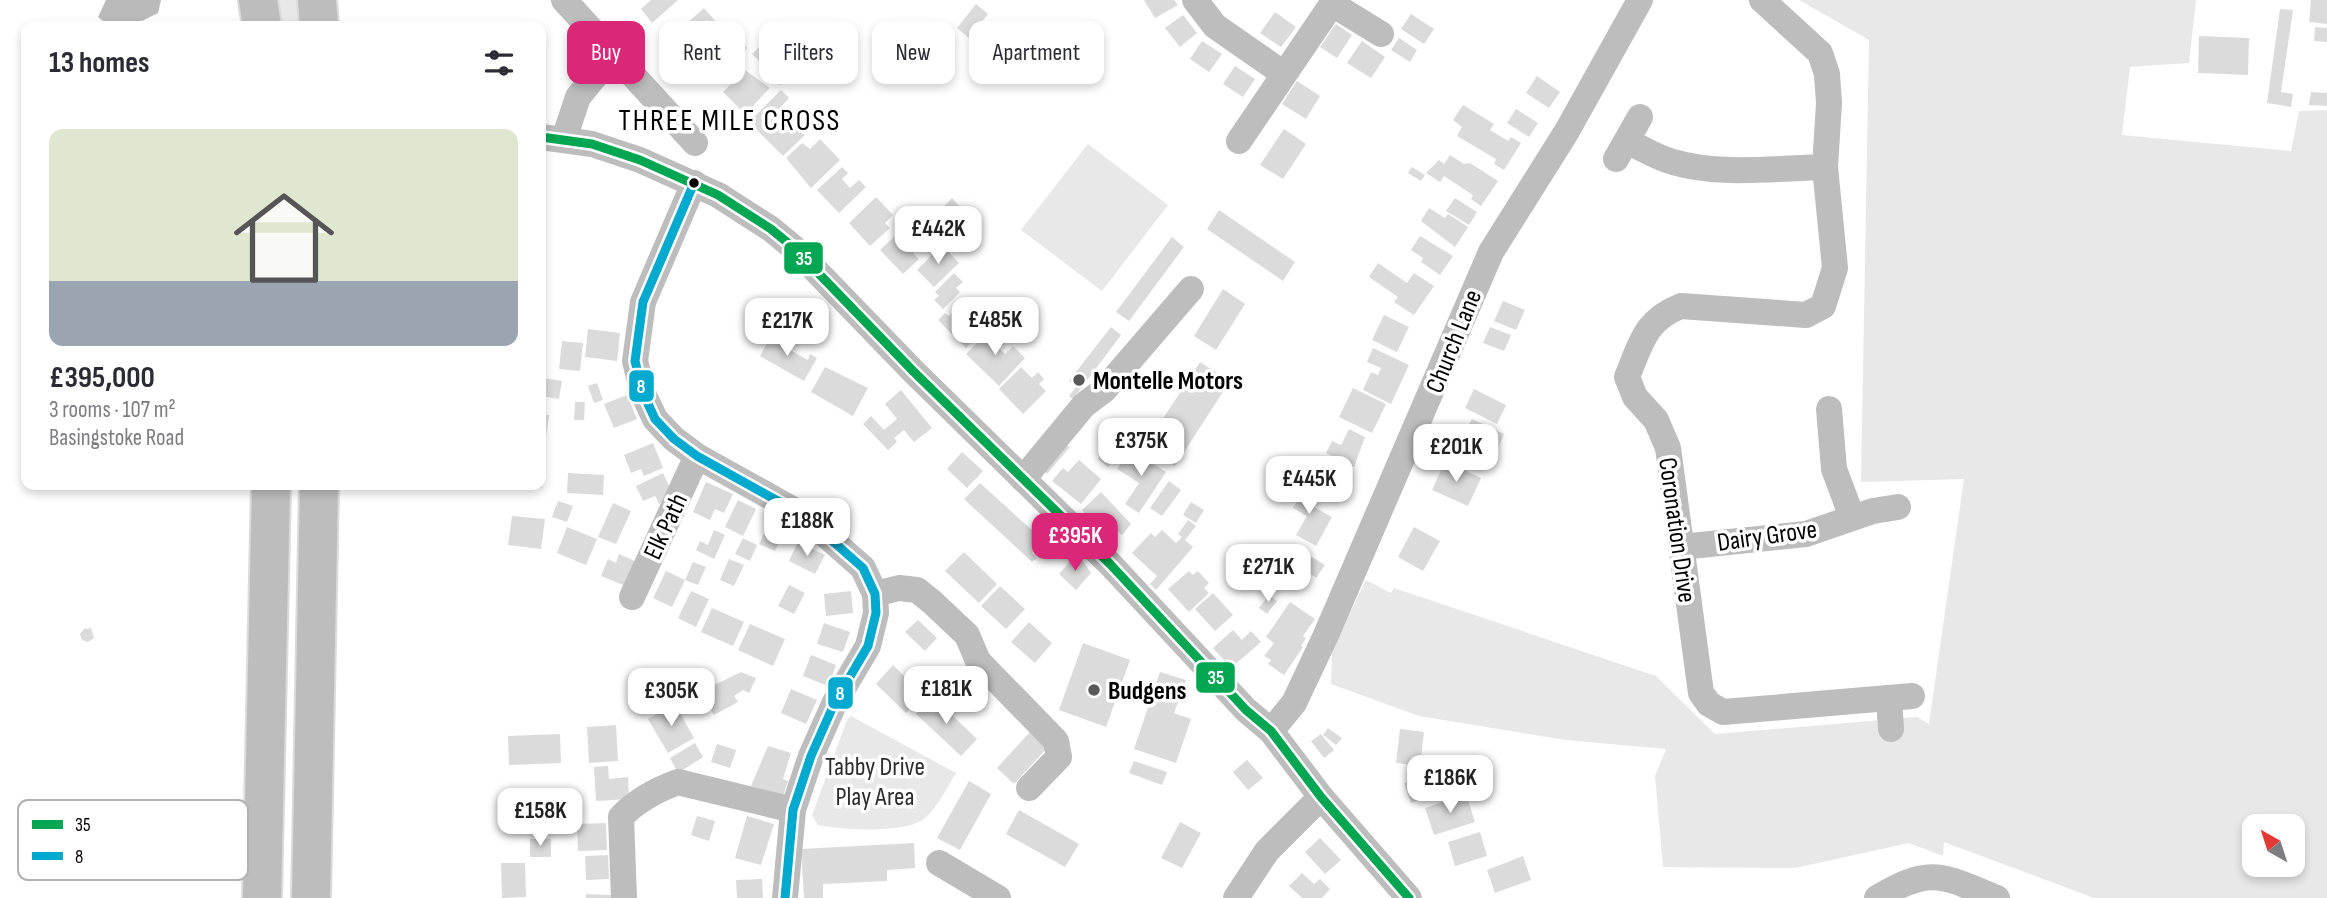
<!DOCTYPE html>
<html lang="en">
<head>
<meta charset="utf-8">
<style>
	body { margin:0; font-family:"Sofia Sans Condensed",sans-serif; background:#f7f7f7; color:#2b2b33; height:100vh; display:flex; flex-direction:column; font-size:26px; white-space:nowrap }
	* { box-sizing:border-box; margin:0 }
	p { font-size:23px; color:#7c7c81 }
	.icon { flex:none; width:38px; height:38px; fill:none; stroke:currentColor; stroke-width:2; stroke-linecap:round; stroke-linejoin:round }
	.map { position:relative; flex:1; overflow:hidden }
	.drawer { position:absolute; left:21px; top:21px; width:525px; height:469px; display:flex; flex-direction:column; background:#fff; border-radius:14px; box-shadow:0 4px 10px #0003 }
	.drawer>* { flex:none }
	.hud { position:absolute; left:567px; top:21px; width:665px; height:63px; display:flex; gap:14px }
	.needle { width:46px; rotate:321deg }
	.tools { position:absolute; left:2242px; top:814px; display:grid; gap:14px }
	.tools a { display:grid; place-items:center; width:63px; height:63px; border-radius:14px; background:#fff; box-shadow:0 4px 10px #0003; font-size:35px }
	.price { position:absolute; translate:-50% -60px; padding:0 16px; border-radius:14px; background:#fff; color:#222; font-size:23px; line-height:46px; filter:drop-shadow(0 2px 4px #0008) }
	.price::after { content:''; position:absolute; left:50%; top:42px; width:21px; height:16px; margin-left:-10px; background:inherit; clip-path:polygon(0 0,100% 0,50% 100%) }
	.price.active { background:#db2777; color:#fff }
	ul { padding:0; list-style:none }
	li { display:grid; align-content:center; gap:14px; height:371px; padding:0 28px }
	li span { display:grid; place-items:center; height:217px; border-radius:14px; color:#555 }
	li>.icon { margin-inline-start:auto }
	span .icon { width:126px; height:126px; fill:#fffc; stroke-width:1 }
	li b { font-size:30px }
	h2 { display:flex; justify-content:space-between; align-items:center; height:84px; padding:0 28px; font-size:30px }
	.pill { padding:0 24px; border-radius:14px; background:#fff; box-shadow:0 4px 10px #0003; font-size:24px; line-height:63px }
	.pill.active { background:#db2777; color:#fff }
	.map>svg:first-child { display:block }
</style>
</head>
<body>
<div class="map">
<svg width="2327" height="898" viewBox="0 0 2327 898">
	<rect width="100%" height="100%" fill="#fff"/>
	<!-- green -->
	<g fill="#e8e8e8" fill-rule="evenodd">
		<polygon points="275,0 297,0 300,26 278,26"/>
		<path d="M 1799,0 L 2196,0 L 2189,63 L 2130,67 L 2122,135 L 2291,151 L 2299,111 L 2327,110 L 2327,898 L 2094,898 L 1944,842 L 1943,856 L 1909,843 L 1795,868 L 1663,867 L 1655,776 L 1666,749 L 1566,740 L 1419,716 L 1331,684 L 1332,650 L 1366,580 L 1391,593 L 1394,588 L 1656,676 L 1715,734 L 1917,717 L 1929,724 L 1964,479 L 1861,482 L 1869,40 ZM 2254,826 L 2292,826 L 2292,864 L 2254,864 Z"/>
		<polygon points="1088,144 1168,205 1102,291 1021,230"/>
		<path d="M 851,716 L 956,773 C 947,787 938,807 925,818 C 907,834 842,830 818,825 L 812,815 L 847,720 Z"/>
	</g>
	<!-- water -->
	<polygon fill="#bababa" points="106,0 161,0 158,13 134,25 109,26 98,17"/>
	<!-- building -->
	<g fill="#dbdbdb">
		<polygon points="651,0 678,0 652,23 641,9"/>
		<polygon points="1144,0 1174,0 1178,5 1155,18"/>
		<polygon points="2311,0 2327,0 2327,24 2309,22"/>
		<polygon points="976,4 988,14 969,38 957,28"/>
		<polygon points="704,8 719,25 685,56 669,39"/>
		<polygon points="2280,9 2293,10 2281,92 2293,94 2291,107 2267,103"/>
		<polygon points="1275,12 1296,27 1281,47 1260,33"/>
		<polygon points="1411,14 1434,29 1424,44 1401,29"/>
		<polygon points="1183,15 1197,33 1180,47 1165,28"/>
		<polygon points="1336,24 1352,35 1337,58 1320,47"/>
		<polygon points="2315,27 2327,28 2327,42 2314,41"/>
		<polygon points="737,36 747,48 711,81 701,69"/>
		<polygon points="2199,36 2249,38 2248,75 2198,73"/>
		<polygon points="1399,38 1417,50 1410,62 1391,50"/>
		<polygon points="766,41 777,52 763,65 752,54"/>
		<polygon points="1202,41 1222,54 1209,72 1190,59"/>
		<polygon points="1362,41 1385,57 1371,78 1347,63"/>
		<polygon points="786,65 793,73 780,85 773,77"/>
		<polygon points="1235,66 1255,79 1243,97 1223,84"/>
		<polygon points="745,70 770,88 745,114 723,92"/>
		<polygon points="1537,76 1560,92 1549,108 1526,93"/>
		<polygon points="1297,81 1320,96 1306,119 1282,104"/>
		<polygon points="781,90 789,98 779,109 805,135 783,156 749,122"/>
		<polygon points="2311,92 2327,93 2327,106 2309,105"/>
		<polygon points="1463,105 1494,124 1490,130 1508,141 1511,137 1521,143 1504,170 1494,164 1496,159 1457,136 1462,127 1453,120"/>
		<polygon points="1516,109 1538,123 1529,137 1507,123"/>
		<polygon points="1284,129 1306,144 1283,179 1260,165"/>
		<polygon points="820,139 840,160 811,188 786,158 802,143 810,149"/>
		<polygon points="1450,155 1464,164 1470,163 1498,181 1481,206 1471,199 1473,195 1444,176 1440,182 1426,173 1439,160 1444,164"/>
		<polygon points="842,167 848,173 842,179 850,188 859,180 866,187 839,213 817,190"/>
		<polygon points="1412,167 1425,175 1421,181 1408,173"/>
		<polygon points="876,197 893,215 885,223 890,228 870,246 849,223"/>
		<polygon points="952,198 959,206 942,224 934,217"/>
		<polygon points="1455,198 1477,212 1469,225 1446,211"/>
		<polygon points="1429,208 1445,218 1448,214 1468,227 1455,247 1421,221"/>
		<polygon points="1219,210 1295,262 1283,281 1207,229"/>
		<polygon points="919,222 932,235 913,253 919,259 903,274 880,250 896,235 901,240"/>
		<polygon points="1420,236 1453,256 1440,275 1421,262 1423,258 1411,250"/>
		<polygon points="1172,237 1184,247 1129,321 1116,312"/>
		<polygon points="942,245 959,263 934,287 917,270"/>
		<polygon points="1378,263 1407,283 1414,273 1434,286 1414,315 1394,302 1398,297 1369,277"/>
		<polygon points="954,273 963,282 956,288 960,292 943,309 934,300 939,296 935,292"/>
		<polygon points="1223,289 1245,304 1216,350 1194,336"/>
		<polygon points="1503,301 1525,310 1516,330 1494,321"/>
		<polygon points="962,303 987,327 966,348 938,320 945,313 949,316"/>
		<polygon points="1384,315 1409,327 1397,352 1372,340"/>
		<polygon points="1111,327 1121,335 1073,399 1069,396 1076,387 1069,381"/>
		<polygon points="1490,327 1511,335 1504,351 1483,343"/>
		<polygon points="992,328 1006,342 999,348 1005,354 1013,346 1025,358 999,386 966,354"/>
		<polygon points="588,329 620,333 617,361 585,357"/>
		<polygon points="773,332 782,338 779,344 808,360 810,354 817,358 804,381 760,356"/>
		<polygon points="562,341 583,343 580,371 559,369"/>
		<polygon points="1373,348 1409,365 1391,404 1363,390 1371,372 1378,375 1381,368 1367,362"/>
		<polygon points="541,351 546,351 543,378 562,381 559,399 541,396"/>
		<polygon points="1200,362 1230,381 1175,466 1145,446"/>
		<polygon points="825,367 868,388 853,416 811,392"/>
		<polygon points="1021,367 1032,378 1038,372 1044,379 1039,384 1046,391 1023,414 999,389"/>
		<polygon points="597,383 603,400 594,403 588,386"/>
		<polygon points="1353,388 1386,404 1372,433 1339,417"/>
		<polygon points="1474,389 1506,405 1497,424 1465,408"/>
		<polygon points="901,390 932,428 914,442 904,430 894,438 897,442 888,450 863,424 871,416 884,430 897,419 885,404"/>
		<polygon points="627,395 637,419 614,428 604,404"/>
		<polygon points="575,402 585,402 584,420 574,420"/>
		<polygon points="541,414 549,415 545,444 541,443"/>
		<polygon points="1472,419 1504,434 1495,454 1462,438"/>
		<polygon points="1349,429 1365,437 1354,467 1326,453 1332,441 1341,445"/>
		<polygon points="1115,436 1126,444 1108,467 1098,459"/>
		<polygon points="653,443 663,468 644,476 641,469 631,473 624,455"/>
		<polygon points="1066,445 1070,447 1047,474 1037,465"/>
		<polygon points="1130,449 1166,472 1139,513 1125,504 1139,483 1117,469"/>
		<polygon points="962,452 983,471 967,488 947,469"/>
		<polygon points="541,457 544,457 543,477 541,477"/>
		<polygon points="1318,459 1349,475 1335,501 1313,490 1321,475 1312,470"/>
		<polygon points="1079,460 1101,479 1081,504 1052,481 1063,468 1068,472"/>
		<polygon points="1445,461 1481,478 1468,506 1432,490"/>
		<polygon points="568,473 604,475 603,495 567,493"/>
		<polygon points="663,473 674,497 659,504 655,496 643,501 636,486"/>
		<polygon points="1292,473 1305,480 1301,488 1287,481"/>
		<polygon points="1169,481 1181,490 1162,516 1150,508"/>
		<polygon points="706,482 733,494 724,513 715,509 710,520 693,512"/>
		<polygon points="980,483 1044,541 1032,553 1037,558 1032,562 964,499"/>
		<polygon points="1287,483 1316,498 1312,506 1332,517 1316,546 1296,535 1307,516 1293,508 1299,498 1283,489"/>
		<polygon points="525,485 542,485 542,488 524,487"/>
		<polygon points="1101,492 1131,524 1122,535 1113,526 1109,530 1095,514 1090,519 1082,510"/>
		<polygon points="738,500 756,509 743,536 725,527"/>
		<polygon points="558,501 573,506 567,522 552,517"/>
		<polygon points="1191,502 1204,510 1196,523 1183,515"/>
		<polygon points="613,503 631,511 616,544 598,537"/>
		<polygon points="512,516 545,519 541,549 508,545"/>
		<polygon points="771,519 787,526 775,551 759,544"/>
		<polygon points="1188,520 1196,526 1185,540 1193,547 1156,590 1150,584 1157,576 1132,553 1151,533 1155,537 1162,530 1176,543 1182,537 1178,534"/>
		<polygon points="567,527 597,539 586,565 557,553"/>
		<polygon points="1414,527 1440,541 1423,571 1398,557"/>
		<polygon points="714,530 725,535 714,559 696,550 700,541 708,545"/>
		<polygon points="743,538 757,545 750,561 735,554"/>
		<polygon points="798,542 825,555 815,574 789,561"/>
		<polygon points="964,552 997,584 979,603 945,571"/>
		<polygon points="619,554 639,563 628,587 601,576 608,559 616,563"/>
		<polygon points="1310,556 1325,565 1316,578 1302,568"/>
		<polygon points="1074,557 1080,563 1082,560 1091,573 1076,590 1059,574"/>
		<polygon points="729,559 744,565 734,586 720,580"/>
		<polygon points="693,562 706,567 698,585 685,580"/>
		<polygon points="666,571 685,580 672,607 653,598"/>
		<polygon points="1189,571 1193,575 1198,571 1209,583 1204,588 1209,593 1189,612 1168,589"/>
		<polygon points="789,585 805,593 794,614 778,606"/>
		<polygon points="1000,586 1025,609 1006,629 981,606"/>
		<polygon points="691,591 709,599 696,627 678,618"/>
		<polygon points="851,591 853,613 826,616 824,594"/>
		<polygon points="1213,593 1233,615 1215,631 1195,609"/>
		<polygon points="1269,595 1277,601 1267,614 1259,608"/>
		<polygon points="1290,602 1315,619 1303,636 1306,638 1301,646 1303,647 1284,675 1268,664 1271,660 1264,656 1274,643 1266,637"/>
		<polygon points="712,608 744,622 733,646 701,632"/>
		<polygon points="918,620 937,638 925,651 905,632"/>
		<polygon points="1029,622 1052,643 1035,663 1011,642"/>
		<polygon points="824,623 850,632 843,652 817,644"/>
		<polygon points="750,624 785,639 773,666 738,650"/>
		<polygon points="91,628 94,638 88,642 82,640 80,634 84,629"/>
		<polygon points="1233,630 1242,640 1251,631 1261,642 1231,668 1213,648"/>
		<polygon points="1083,643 1130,660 1106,727 1059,710"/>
		<polygon points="811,655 836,665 828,686 803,676"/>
		<polygon points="893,665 924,695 906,713 876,684"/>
		<polygon points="741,672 756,678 749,693 743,690 734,696 738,702 714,715 700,692"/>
		<polygon points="1160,672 1186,680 1174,713 1191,719 1176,763 1134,749"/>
		<polygon points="791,689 817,700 806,724 781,713"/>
		<polygon points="932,696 977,739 961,756 916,714"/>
		<polygon points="675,704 694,738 668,753 648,719"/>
		<polygon points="616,725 618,761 589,763 587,727"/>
		<polygon points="1328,728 1342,738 1336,745 1323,735"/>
		<polygon points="1400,729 1424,732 1420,766 1396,763"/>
		<polygon points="1030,732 1047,748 1014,784 997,768"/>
		<polygon points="560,734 561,763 509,765 508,736"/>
		<polygon points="1321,734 1334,750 1324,758 1311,741"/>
		<polygon points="695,743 703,757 678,773 670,758"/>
		<polygon points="717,744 736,750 730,768 711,762"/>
		<polygon points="768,746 791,753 783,779 788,781 783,796 751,786"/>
		<polygon points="1247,760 1263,778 1248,790 1233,772"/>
		<polygon points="1134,761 1167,772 1162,785 1129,773"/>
		<polygon points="608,766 609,779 628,777 629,799 596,801 594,767"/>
		<polygon points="1433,773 1440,792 1411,803 1404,783"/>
		<polygon points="969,781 991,794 960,850 937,838"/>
		<polygon points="1466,794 1475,822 1434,835 1425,808"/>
		<polygon points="1019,810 1079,844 1065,867 1006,834"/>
		<polygon points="697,816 715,821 709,841 691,835"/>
		<polygon points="747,816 774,824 761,865 735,858"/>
		<polygon points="1180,822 1201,833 1182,868 1161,858"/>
		<polygon points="606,823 607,850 578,851 577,824"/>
		<polygon points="1480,832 1487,856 1455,866 1448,842"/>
		<polygon points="1320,838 1341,860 1325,874 1305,852"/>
		<rect x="530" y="839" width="21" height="18"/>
		<polygon points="914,843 915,868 887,870 887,881 823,884 823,898 804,898 801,849"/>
		<polygon points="608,855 609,879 586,880 585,856"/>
		<polygon points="1523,856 1531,880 1495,893 1487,870"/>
		<polygon points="501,863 525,863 526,897 502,898"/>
		<polygon points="1302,873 1314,884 1320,879 1330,889 1322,898 1302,898 1289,886"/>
		<polygon points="762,879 763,898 737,898 736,880"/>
		<polygon points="586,894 611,895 611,898 586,898"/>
	</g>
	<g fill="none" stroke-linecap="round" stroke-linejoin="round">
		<defs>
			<g id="highway">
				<polyline points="258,0 262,26"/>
				<polyline points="317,0 319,26"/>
				<polyline points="262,898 271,485"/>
				<polyline points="311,898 319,485"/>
			</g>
		</defs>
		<!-- highway casing -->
		<use href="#highway" stroke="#dbdbdb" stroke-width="42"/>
		<!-- minor -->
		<g stroke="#bdbdbd" stroke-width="26">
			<polyline points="564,0 695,143"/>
			<polyline points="1195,0 1215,26 1284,74"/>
			<polyline points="1333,0 1332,4 1381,34"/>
			<path d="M 1762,0 L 1820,53 L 1827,74 L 1829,103 L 1825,167 L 1835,268 L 1823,306 L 1806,315 L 1681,306 C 1645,320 1641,343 1627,377 L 1635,397 L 1656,420 L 1668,448 L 1701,693 L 1709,704 L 1723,712 L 1912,696"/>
			<polyline points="541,137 592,144 640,160 718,195 771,229 794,248 914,372 1110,564 1246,710 1271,731 1321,797 1409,898"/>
			<polyline points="564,139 578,97 613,54"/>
			<polyline points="1239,141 1332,4"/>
			<path d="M 1629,142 C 1643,149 1658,158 1673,162 C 1720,176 1777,168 1825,167"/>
			<polyline points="1616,159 1640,117"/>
			<polyline points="694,183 643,302 635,361 643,393 655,419 674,439 697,456 803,515 863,568 875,594 876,613 868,646 835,702 811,756 793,810 785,898"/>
			<polyline points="1829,409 1834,469 1852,517"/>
			<polyline points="1023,479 1084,405 1104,390 1191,289"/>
			<polyline points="1681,547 1806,534 1873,511 1898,507"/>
			<polyline points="875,594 899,588 917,590 932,602 967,635 978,661 1056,741 1059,757 1029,788"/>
			<polyline points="632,597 697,456"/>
			<polyline points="1889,698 1891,729"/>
			<polyline points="1271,731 1294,703 1326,635 1491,252 1567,131 1640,0"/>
			<polyline points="939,863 998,898"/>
			<path d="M 624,898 L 621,817 C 637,800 656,790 678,782 L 793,810"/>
			<polyline points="1236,898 1267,851 1321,797"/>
			<path d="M 1877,898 C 1932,865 1942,876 1997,898"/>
		</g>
		<!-- highway -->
		<use href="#highway" stroke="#bdbdbd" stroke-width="38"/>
		<defs>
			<polyline id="bus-1" points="541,137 592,144 640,160 718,195 771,229 794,248 914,372 1110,564 1246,710 1271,731 1321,797 1409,898"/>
			<polyline id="bus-2" points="694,183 643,302 635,361 643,393 655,419 674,439 697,456 803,515 863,568 875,594 876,613 868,646 835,702 811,756 793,810 785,898"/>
		</defs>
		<!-- bus-1 casing -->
		<use href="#bus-1" stroke="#fff" stroke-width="14"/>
		<!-- bus-2 casing -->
		<use href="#bus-2" stroke="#fff" stroke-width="14"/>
		<!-- bus-1 -->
		<use href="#bus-1" stroke="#00a651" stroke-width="9"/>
		<!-- bus-2 -->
		<use href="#bus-2" stroke="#00a9ce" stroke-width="9"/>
	</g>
	<!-- markers -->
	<circle fill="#000" stroke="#fff" stroke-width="2.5" cx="694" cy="183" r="6"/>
	<g fill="#595959" stroke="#fff" stroke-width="2.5">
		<circle cx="1079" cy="380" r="7"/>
		<circle cx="1094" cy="690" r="7"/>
	</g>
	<g text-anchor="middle" stroke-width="7" stroke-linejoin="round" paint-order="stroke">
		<!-- street labels -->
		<g font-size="26" fill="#000" stroke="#fff">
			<text transform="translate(1453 341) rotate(-68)" y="9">Church Lane</text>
			<text transform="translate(665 526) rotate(-65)" y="9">Elk Path</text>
			<text transform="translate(1678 530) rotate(82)" y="9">Coronation Drive</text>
			<text transform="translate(1767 535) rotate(-8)" y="9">Dairy Grove</text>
		</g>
		<!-- poi labels -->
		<g font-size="26" font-weight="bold" fill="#000" stroke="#fff" text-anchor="start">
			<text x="1093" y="389">Montelle Motors</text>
			<text x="1108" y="699">Budgens</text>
		</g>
		<!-- park labels -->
		<g font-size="26" fill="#2c2c2c" stroke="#fff">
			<text x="875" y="775">Tabby Drive<tspan x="875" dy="30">Play Area</tspan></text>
		</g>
		<!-- quarter labels -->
		<g font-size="30" letter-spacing="2" fill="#000" stroke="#fff">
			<text x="730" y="130">THREE MILE CROSS</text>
		</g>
	</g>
	<!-- legend -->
	<rect x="18" y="800" width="230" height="80" rx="10" fill="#fff" stroke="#b2b2b2" stroke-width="2"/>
	<rect x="32" y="820" width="31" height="9" fill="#00a651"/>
	<rect x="32" y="852" width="31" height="8" fill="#00a9ce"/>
	<g font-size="19" fill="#000">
		<text x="75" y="831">35</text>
		<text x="75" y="863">8</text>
	</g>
	<g stroke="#fff" stroke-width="2.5">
		<rect x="783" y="241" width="41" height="34" rx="7" fill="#00a651"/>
		<rect x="628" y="369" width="27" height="34" rx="7" fill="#00a9ce"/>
		<rect x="1195" y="661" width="41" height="33" rx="7" fill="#00a651"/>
		<rect x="827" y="676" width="27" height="34" rx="7" fill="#00a9ce"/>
	</g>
	<g font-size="19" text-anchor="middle" font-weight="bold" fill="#fff">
		<text x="804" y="265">35</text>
		<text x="641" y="393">8</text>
		<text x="1216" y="684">35</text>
		<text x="840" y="700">8</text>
	</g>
</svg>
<div class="tools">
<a><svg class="needle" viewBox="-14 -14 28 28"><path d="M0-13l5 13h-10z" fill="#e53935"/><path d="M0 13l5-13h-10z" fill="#7c7c81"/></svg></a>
</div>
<b class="price" style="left:938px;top:266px">£442K</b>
<b class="price" style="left:995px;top:357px">£485K</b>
<b class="price" style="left:787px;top:358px">£217K</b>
<b class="price" style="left:1141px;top:478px">£375K</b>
<b class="price" style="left:1456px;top:484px">£201K</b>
<b class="price" style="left:1309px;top:516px">£445K</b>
<b class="price" style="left:807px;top:558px">£188K</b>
<b class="price active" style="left:1075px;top:573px">£395K</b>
<b class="price" style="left:1268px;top:604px">£271K</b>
<b class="price" style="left:946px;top:726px">£181K</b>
<b class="price" style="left:671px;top:728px">£305K</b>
<b class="price" style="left:1450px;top:815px">£186K</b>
<b class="price" style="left:540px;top:848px">£158K</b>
<div class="hud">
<a class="pill active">Buy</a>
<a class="pill">Rent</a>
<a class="pill">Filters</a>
<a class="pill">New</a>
<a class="pill">Apartment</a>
</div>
<section class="drawer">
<h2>13 homes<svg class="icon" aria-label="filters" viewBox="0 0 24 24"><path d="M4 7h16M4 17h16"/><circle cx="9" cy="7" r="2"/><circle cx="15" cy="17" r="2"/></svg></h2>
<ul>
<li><span style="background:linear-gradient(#dfe7d0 70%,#9aa5b1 0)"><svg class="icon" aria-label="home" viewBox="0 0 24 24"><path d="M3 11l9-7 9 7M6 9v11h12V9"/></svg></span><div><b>£395,000</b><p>3 rooms · 107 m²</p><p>Basingstoke Road</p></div></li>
</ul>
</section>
</div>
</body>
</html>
